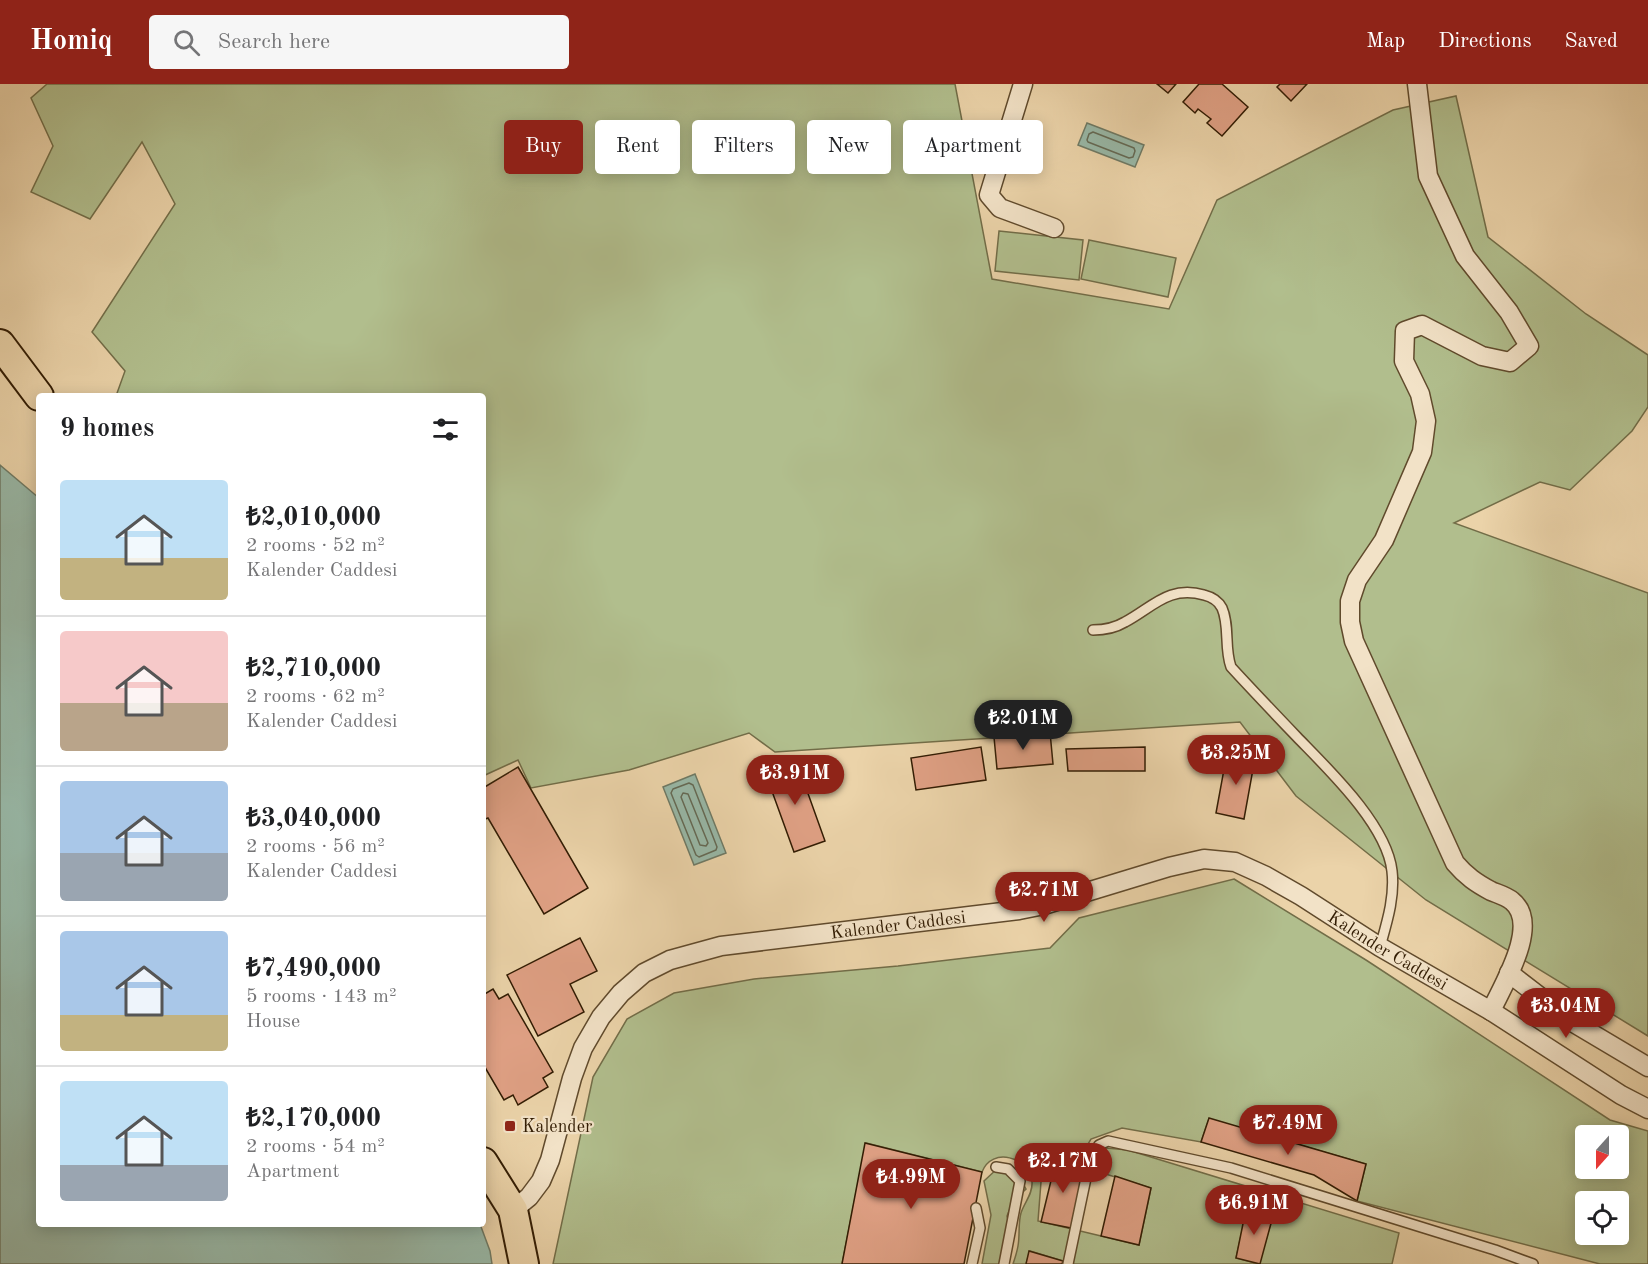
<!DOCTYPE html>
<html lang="en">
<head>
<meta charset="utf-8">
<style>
	body { margin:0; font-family:"Old Standard TT",serif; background:#f6f6f6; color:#202124; height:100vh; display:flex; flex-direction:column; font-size:22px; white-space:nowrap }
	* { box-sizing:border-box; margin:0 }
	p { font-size:20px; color:#757577 }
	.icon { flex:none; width:33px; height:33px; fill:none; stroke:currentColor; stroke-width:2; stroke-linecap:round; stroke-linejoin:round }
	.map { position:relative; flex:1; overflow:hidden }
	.sheet { position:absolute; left:36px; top:309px; width:450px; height:834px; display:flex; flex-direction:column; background:#fff; border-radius:6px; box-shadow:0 3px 15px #0003 }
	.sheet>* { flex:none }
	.top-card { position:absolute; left:504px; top:36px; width:570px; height:54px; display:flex; gap:12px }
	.needle { width:39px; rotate:201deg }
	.controls { position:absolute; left:1575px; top:1041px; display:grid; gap:12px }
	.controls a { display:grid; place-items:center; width:54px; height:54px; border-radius:6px; background:#fff; box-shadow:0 3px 15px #0003; font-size:30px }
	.price { position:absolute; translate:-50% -51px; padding:0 14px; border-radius:21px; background:#8f2418; color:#fff; font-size:20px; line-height:39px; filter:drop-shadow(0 2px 3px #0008) }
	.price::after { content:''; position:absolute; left:50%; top:36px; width:18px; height:14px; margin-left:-9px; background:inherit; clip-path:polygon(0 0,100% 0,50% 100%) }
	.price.on { background:#222; color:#fff }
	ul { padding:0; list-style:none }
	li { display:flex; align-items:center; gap:18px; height:150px; padding:0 24px }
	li+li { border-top:2px solid #e0e0e0 }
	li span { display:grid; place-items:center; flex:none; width:168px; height:120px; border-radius:6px; color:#555 }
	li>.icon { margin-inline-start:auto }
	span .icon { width:72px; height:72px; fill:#fffc; stroke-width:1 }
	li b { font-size:26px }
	h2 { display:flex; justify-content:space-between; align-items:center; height:72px; padding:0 24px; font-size:26px }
	.chip { padding:0 21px; border-radius:6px; background:#fff; box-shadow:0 3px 15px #0003; font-size:21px; line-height:54px }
	.chip.on { background:#8f2418; color:#fff }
	header { display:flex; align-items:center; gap:36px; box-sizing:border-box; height:84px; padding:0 30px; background:#8f2418; color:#fff }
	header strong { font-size:28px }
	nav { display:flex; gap:33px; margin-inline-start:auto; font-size:21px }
	.search { width:420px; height:54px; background:#f6f6f6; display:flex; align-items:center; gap:15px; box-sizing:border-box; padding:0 21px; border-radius:6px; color:#757577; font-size:22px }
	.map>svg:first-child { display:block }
</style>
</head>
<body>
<header>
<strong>Homiq</strong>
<div class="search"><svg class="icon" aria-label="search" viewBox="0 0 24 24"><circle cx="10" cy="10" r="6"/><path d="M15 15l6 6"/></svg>Search here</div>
<nav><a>Map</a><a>Directions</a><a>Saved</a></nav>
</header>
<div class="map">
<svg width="1648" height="1180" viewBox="0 0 1648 1180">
	<rect width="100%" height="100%" fill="#ebd3a9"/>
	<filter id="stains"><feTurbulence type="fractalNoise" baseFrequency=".00333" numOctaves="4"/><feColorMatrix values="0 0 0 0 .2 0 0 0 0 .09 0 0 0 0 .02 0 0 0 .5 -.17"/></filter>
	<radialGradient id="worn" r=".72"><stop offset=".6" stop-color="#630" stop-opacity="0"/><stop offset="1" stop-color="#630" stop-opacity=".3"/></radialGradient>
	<!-- green -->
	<g fill="#b1be8d" stroke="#726d48" stroke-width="1.5" fill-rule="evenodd">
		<polygon points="47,0 955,0 992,195 1169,225 1217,116 1393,26 1456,12 1488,153 1586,230 1648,271 1648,323 1632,347 1570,406 1540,398 1454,439 1648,509 1648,952 1426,816 1296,712 1240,638 775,668 749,649 629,686 531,704 518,676 483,692 483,312 116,312 125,287 92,248 175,120 142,58 90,135 31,108 53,62 31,14"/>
		<polygon points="999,147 1083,156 1079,196 995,187"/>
		<polygon points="1089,156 1176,174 1168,213 1081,195"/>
		<path d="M 1234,795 L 1366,876 L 1610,1036 L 1648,1047 L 1648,1180 L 1600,1180 L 1357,1117 L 1366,1080 L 1209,1035 L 1201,1058 L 1122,1044 L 1091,1055 L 1076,1080 L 1050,1075 L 1041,1098 L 1038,1137 L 1139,1161 L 1151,1104 L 1099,1088 L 1106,1064 L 1128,1066 L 1399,1149 L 1392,1180 L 1062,1180 L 1063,1177 L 1030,1167 L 1026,1180 L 1013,1180 C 1015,1174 1017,1168 1018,1162 C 1020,1151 1018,1139 1021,1129 C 1024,1119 1033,1110 1032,1098 C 1029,1073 992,1062 982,1088 L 866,1059 L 842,1180 L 553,1180 L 593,993 L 627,935 L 674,909 L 754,895 L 898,882 L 1050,864 L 1079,834 ZM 1586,1052 L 1618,1052 L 1618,1084 L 1586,1084 ZM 1586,1118 L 1618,1118 L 1618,1150 L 1586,1150 ZM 1247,1125 L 1273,1132 L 1259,1180 L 1236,1174 Z"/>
		<polygon points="1000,1082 1017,1088 1026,1105 1013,1117 1007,1132 1011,1148 1000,1180 982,1180 991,1131 984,1097"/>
	</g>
	<!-- water -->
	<g fill="#98b8a7" stroke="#6f7a65" stroke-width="1.5">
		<polygon points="1087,39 1144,61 1135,83 1078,61"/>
		<polygon points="0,381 39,414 39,1140 480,1140 490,1167 492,1180 0,1180"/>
		<polygon points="695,690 726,769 694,781 663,703"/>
	</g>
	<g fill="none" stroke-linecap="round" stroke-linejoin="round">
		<!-- shore -->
		<g stroke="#656a55" stroke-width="1.5">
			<polygon points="1093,48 1134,64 1135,67 1133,73 1129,74 1088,58 1087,56 1089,50"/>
			<polygon points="689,699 693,701 717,763 716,766 699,773 696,771 671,709 673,705"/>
			<polygon points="683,709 688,710 708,759 706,762 700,761 681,713"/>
		</g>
	</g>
	<!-- building -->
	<g fill="#dfa084" stroke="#321c03" stroke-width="1.5">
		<polygon points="1157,0 1176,0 1168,9"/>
		<polygon points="1199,0 1222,0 1248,23 1222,52 1207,39 1211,35 1198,25 1195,29 1183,18"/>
		<polygon points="1280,0 1307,0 1291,17 1277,3"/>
		<polygon points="1050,648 1053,680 997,685 994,653"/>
		<polygon points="981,663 986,696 916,706 911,674"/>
		<polygon points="1145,663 1145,687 1068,687 1066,665"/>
		<polygon points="1227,669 1255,674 1244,735 1216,729"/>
		<polygon points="796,676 825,757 794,768 765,688"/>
		<polygon points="518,683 588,804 544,830 488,734 483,736 483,704"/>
		<polygon points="580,854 597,887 570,900 584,928 538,952 507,891"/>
		<polygon points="493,905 499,915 508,910 553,988 543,994 548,1003 518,1021 513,1011 504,1016 483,980 483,911"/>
		<polygon points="1209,1034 1366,1080 1357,1117 1314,1091 1201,1058"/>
		<polygon points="865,1059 982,1088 964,1180 842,1180"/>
		<polygon points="1056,1076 1086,1084 1071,1144 1041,1138"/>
		<polygon points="1115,1092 1151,1104 1139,1161 1101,1152"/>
		<polygon points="1246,1125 1273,1132 1260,1180 1236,1174"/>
		<polygon points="1029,1167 1063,1177 1062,1180 1026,1180"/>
	</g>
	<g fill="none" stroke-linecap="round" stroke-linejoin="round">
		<defs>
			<g id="lane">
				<path d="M 1093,546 C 1105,546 1115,544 1125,538 C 1153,523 1169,501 1204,511 C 1212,513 1218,516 1222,524 C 1230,542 1224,564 1231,583 C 1253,607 1275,630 1297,653 C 1328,685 1387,741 1392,787 C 1395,813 1387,838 1380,863"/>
				<polyline points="996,1083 1008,1085 1020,1097 1004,1180"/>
				<polyline points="972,1180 980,1144 976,1124"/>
				<polyline points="1068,1180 1090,1075 1099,1061 1108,1057 1231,1084 1495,1166 1533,1180"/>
			</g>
			<g id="street">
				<polyline points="1023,0 989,111 1000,124 1054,144"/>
				<path d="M 1417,0 L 1428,92 L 1465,172 L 1509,228 L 1529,262 L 1510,278 L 1482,272 L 1422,241 L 1405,247 L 1404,277 L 1420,310 L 1426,337 L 1422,368 L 1384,456 L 1357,496 L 1350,517 L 1350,538 L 1354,557 L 1455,779 C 1466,792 1476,799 1491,807 C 1498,810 1506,812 1512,817 C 1541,840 1503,901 1491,927"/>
				<polyline points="1509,889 1574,939 1648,983"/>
				<path id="s1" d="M 513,1126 L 529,1113 L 541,1097 L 550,1076 L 572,994 L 583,964 L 601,933 L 621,909 L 644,889 L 670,876 L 721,862 L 1019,826 L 1044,821 L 1169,783 L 1204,775 L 1235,778 L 1266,792 L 1301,812 L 1380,863 L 1491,927 L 1621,1011 L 1648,1025"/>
			</g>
			<g id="primary">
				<polyline points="0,260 39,312"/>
				<polyline points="483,1078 513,1126 524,1180"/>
			</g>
		</defs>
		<!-- lane casing -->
		<use href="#lane" stroke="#604a2c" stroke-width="12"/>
		<!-- street casing -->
		<use href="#street" stroke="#604a2c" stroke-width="21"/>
		<!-- primary casing -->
		<use href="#primary" stroke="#321c03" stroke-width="32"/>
		<!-- lane -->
		<use href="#lane" stroke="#f2e2c7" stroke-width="9"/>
		<!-- street -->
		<use href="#street" stroke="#f2e2c7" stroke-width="18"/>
		<!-- primary -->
		<use href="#primary" stroke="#ebd3a9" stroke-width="28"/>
	</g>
	<!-- markers -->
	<rect fill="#8f2418" stroke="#f2e2c7" stroke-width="2" x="504" y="1036" width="12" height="12" rx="3"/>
	<g text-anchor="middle" stroke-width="4.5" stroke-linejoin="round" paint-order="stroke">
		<!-- street labels -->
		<g font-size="18" fill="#321c03" stroke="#f2e2c7">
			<text dy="6" stroke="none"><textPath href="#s1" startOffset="538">Kalender Caddesi</textPath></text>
			<text dy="6" stroke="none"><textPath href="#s1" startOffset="1060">Kalender Caddesi</textPath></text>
		</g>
		<!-- poi labels -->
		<g font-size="18" fill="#321c03" stroke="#f2e2c7" text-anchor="start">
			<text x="522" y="1048">Kalender</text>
		</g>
	</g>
	<rect width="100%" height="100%" filter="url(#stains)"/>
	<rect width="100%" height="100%" fill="url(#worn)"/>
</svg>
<div class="controls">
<a><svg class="needle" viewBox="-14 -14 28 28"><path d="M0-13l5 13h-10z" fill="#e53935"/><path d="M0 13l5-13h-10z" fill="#757577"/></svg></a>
<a><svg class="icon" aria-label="locate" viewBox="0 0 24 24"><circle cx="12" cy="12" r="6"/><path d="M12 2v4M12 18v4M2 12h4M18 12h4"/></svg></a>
</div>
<b class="price on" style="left:1023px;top:667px">₺2.01M</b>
<b class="price" style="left:1236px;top:702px">₺3.25M</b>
<b class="price" style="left:795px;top:722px">₺3.91M</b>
<b class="price" style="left:1044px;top:839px">₺2.71M</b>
<b class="price" style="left:1566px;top:955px">₺3.04M</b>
<b class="price" style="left:1288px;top:1072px">₺7.49M</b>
<b class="price" style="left:1063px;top:1110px">₺2.17M</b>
<b class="price" style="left:911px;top:1126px">₺4.99M</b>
<b class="price" style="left:1254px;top:1152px">₺6.91M</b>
<div class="top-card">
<a class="chip on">Buy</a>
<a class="chip">Rent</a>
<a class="chip">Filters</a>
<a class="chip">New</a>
<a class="chip">Apartment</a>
</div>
<section class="sheet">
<h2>9 homes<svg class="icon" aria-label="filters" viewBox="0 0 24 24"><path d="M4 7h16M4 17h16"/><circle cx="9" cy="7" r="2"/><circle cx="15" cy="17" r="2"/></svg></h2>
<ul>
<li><span style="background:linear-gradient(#bfe0f5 65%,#c2b280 0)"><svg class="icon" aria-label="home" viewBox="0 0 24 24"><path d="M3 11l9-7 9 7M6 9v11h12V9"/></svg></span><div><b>₺2,010,000</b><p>2 rooms · 52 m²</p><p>Kalender Caddesi</p></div></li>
<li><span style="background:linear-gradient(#f6c9c9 60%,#b9a48a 0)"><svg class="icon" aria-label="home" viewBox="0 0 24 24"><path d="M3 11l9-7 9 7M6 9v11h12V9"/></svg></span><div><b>₺2,710,000</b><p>2 rooms · 62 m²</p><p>Kalender Caddesi</p></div></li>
<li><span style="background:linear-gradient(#a9c7e8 60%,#9aa5b1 0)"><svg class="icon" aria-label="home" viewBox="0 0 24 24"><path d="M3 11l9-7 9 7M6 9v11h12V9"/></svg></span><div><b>₺3,040,000</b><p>2 rooms · 56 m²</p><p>Kalender Caddesi</p></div></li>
<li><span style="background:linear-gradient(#a9c7e8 70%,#c2b280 0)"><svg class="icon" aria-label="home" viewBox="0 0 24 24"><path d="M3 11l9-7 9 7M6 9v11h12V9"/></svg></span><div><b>₺7,490,000</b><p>5 rooms · 143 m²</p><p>House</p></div></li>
<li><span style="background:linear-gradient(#bfe0f5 70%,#9aa5b1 0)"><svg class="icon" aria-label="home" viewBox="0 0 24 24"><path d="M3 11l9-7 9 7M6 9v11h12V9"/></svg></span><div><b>₺2,170,000</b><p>2 rooms · 54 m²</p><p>Apartment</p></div></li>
</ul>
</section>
</div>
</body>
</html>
